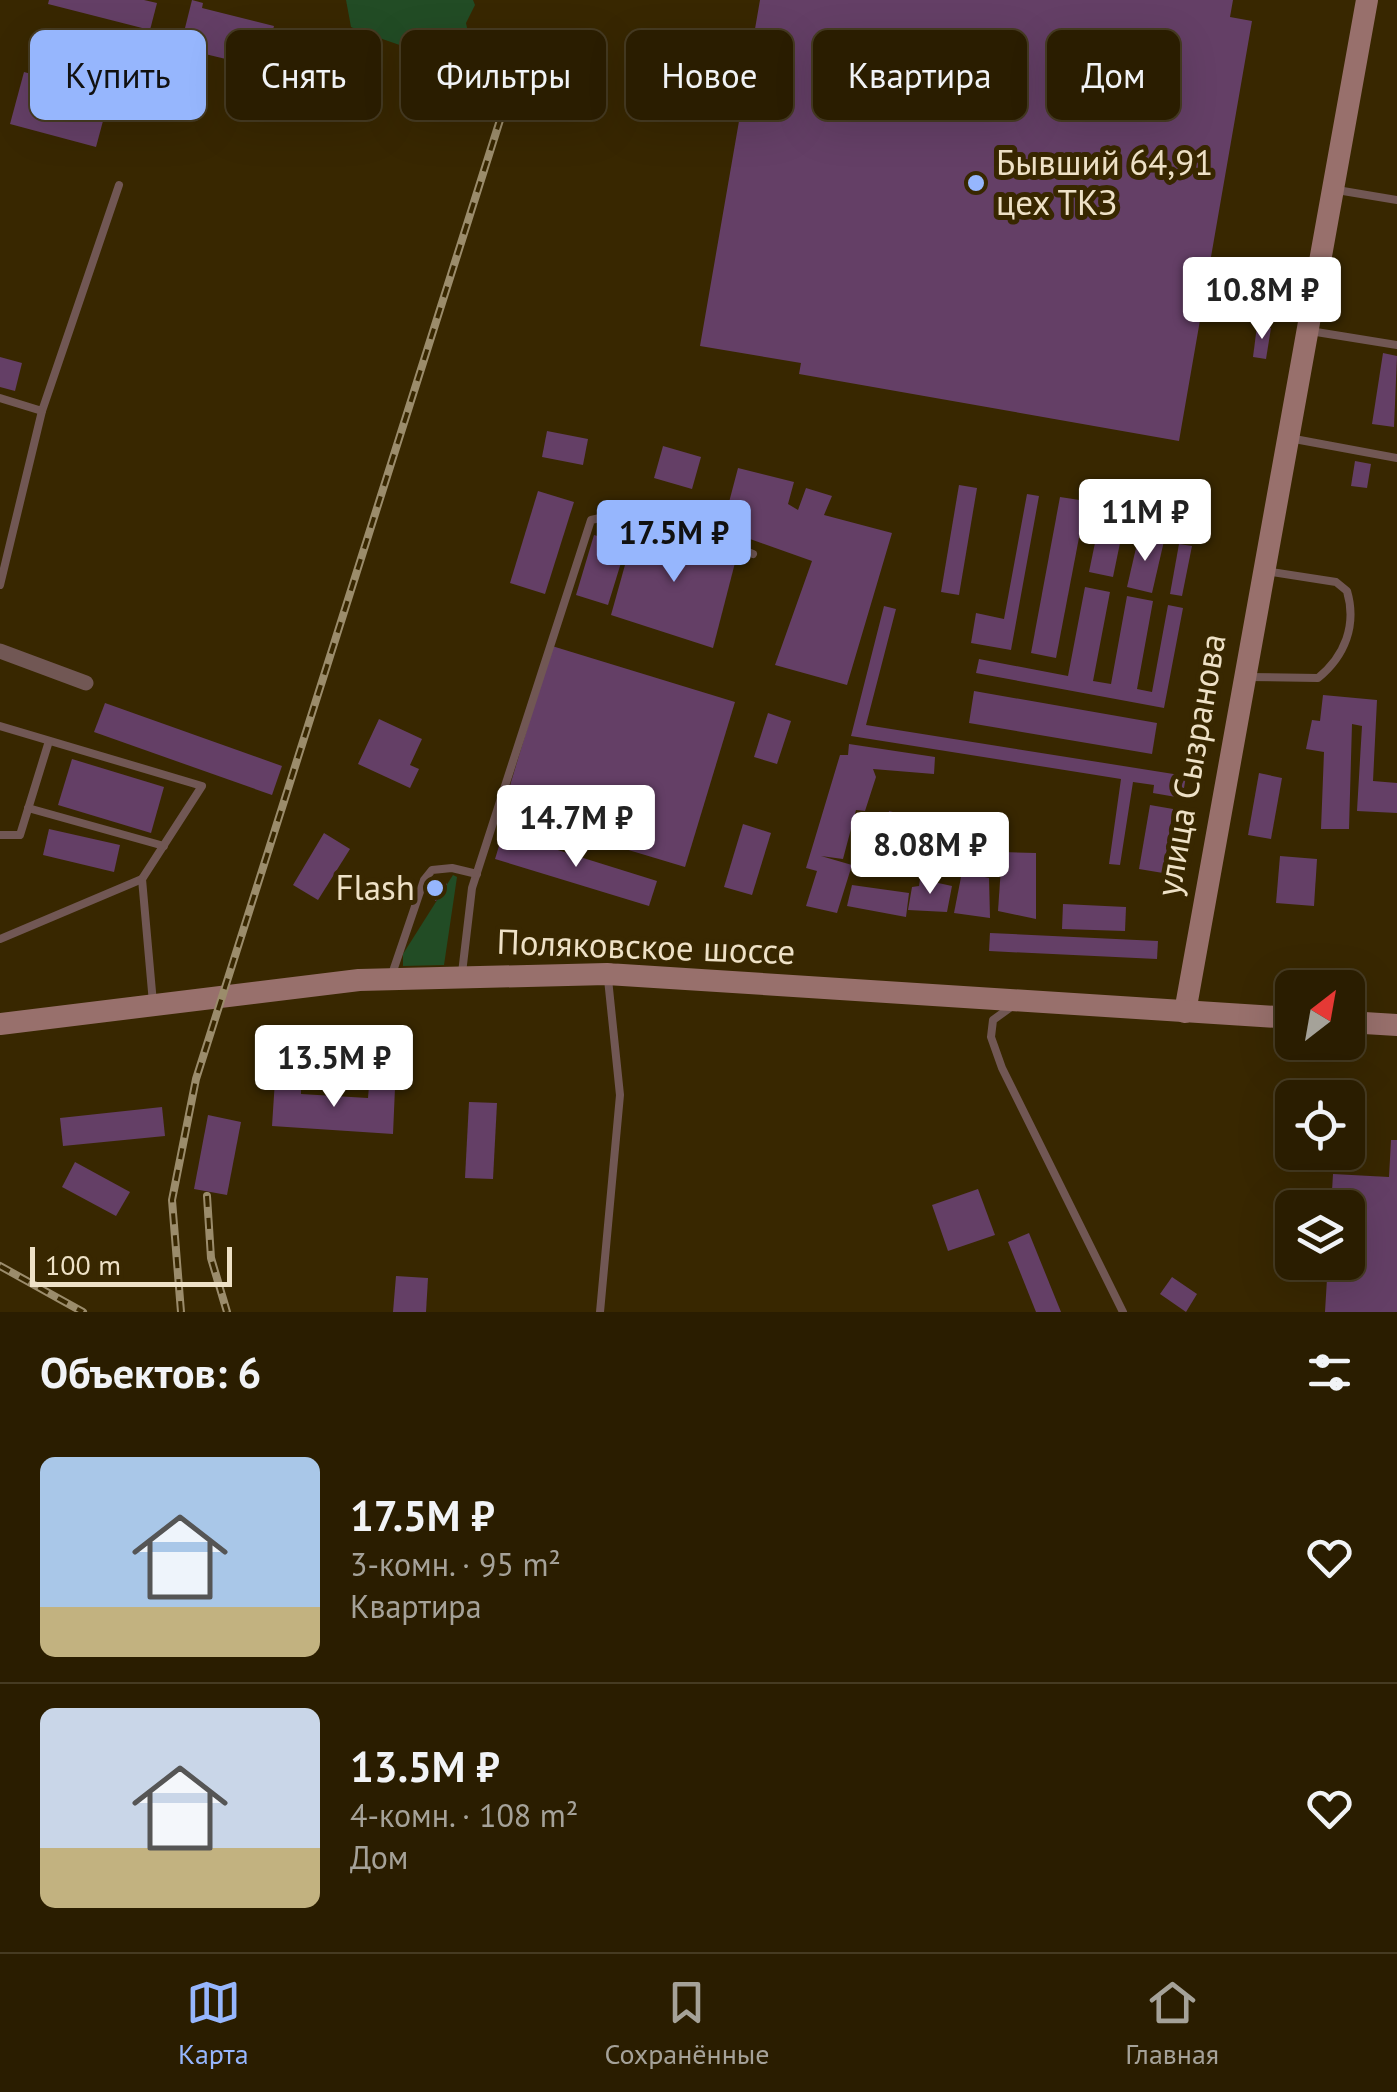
<!DOCTYPE html>
<html lang="ru">
<head>
<meta charset="utf-8">
<style>
	body { margin:0; font-family:"PT Sans",sans-serif; background:#362a0f; color:#f1f3f6; height:100vh; display:flex; flex-direction:column; font-size:38px; white-space:nowrap }
	* { box-sizing:border-box; margin:0 }
	p { font-size:32px; color:#a5a299 }
	.icon { flex:none; width:55px; height:55px; fill:none; stroke:currentColor; stroke-width:2; stroke-linecap:round; stroke-linejoin:round }
	.map { position:relative; height:1312px; overflow:hidden }
	.sheet { display:flex; flex-direction:column; background:#2a1d00; flex:1 }
	.sheet>* { flex:none }
	.top-card { position:absolute; left:30px; top:30px; width:1338px; height:90px; display:flex; gap:20px }
	.needle { width:65px; rotate:31deg }
	.controls { position:absolute; left:1275px; top:970px; display:grid; gap:20px }
	.controls a { display:grid; place-items:center; width:90px; height:90px; border-radius:15px; background:#2a1d00; box-shadow:0 10px 40px #0002,0 0 0 2px #463b22; font-size:50px }
	.scale { position:absolute; left:30px; bottom:25px; width:202px; box-sizing:border-box; padding-left:10px; border:5px solid #eee1c6; border-top:0; font-size:28px; line-height:35px; white-space:nowrap; color:#eee1c6; -webkit-text-stroke:8px #382700; paint-order:stroke }
	.price { position:absolute; translate:-50% -85px; padding:0 22px; border-radius:10px; background:#fff; color:#222; font-size:32px; line-height:65px; filter:drop-shadow(0 2px 5px #0008) }
	.price::after { content:''; position:absolute; left:50%; top:60px; width:30px; height:22px; margin-left:-15px; background:inherit; clip-path:polygon(0 0,100% 0,50% 100%) }
	.price.active { background:#96b6fd; color:#111 }
	ul { padding:0; list-style:none }
	li { display:flex; align-items:center; gap:30px; height:250px; padding:0 40px }
	li+li { border-top:2px solid #463b22 }
	li span { display:grid; place-items:center; flex:none; width:280px; height:200px; border-radius:15px; color:#555 }
	li>.icon { margin-inline-start:auto }
	span .icon { width:120px; height:120px; fill:#fffc; stroke-width:1 }
	li b { font-size:42px }
	h2 { display:flex; justify-content:space-between; align-items:center; height:120px; padding:0 40px; font-size:42px }
	.chip { padding:0 35px; border-radius:15px; background:#2a1d00; box-shadow:0 10px 40px #0002,0 0 0 2px #463b22; font-size:35px; line-height:90px }
	.chip.active { background:#96b6fd; color:#111 }
	.tab-bar { display:flex; justify-content:space-around; align-items:center; height:140px; border-top:2px solid #463b22; background:#2a1d00; font-size:28px; color:#a5a299 }
	.tab-bar a { display:grid; justify-items:center; gap:5px }
	.tab-bar .active { color:#96b6fd }
	.map>svg:first-child { display:block }
</style>
</head>
<body>
<div class="map">
<svg width="1397" height="1312" viewBox="0 0 1397 1312">
	<rect width="100%" height="100%" fill="#382700"/>
	<!-- green -->
	<g fill="#224c25">
		<path d="M 346,0 L 473,0 L 475,5 L 466,23 L 473,56 L 454,69 C 421,48 386,43 351,27 Z"/>
		<polygon points="453,875 457,877 444,965 403,966 403,954"/>
	</g>
	<!-- building -->
	<g fill="#643f66">
		<polygon points="49,0 144,0 157,3 150,30 48,4"/>
		<polygon points="192,0 203,3 202,8 274,26 263,68 180,48"/>
		<polygon points="760,0 1233,0 1230,17 1252,21 1179,441 799,374 801,363 700,346"/>
		<polygon points="24,72 110,95 96,147 10,124"/>
		<polygon points="1257,326 1271,328 1266,359 1253,357"/>
		<polygon points="1383,353 1397,356 1394,427 1372,424"/>
		<polygon points="0,357 22,363 15,391 0,387"/>
		<polygon points="547,431 588,439 583,465 542,457"/>
		<polygon points="663,446 701,457 692,489 654,478"/>
		<polygon points="1355,461 1371,464 1367,488 1351,486"/>
		<polygon points="738,468 794,482 788,504 798,510 806,488 832,496 824,515 892,533 847,685 775,665 812,561 722,529"/>
		<polygon points="959,485 977,488 959,595 941,592"/>
		<polygon points="538,491 574,502 545,594 510,583"/>
		<polygon points="1027,494 1039,496 1011,650 971,643 976,613 1004,619"/>
		<polygon points="1060,497 1086,501 1056,658 1031,653"/>
		<polygon points="1103,504 1127,509 1113,577 1089,572"/>
		<polygon points="637,522 737,555 713,648 611,615"/>
		<polygon points="620,523 632,527 608,605 576,595 594,535 614,541"/>
		<polygon points="1139,535 1164,541 1152,593 1127,587"/>
		<polygon points="1179,544 1192,546 1182,596 1170,594"/>
		<polygon points="1085,587 1110,592 1093,681 1111,684 1127,596 1153,601 1137,689 1152,692 1168,605 1183,608 1164,708 976,673 979,659 1068,676"/>
		<polygon points="884,606 896,609 866,725 1186,776 1184,788 1177,788 1176,797 1153,793 1154,785 1133,782 1120,865 1109,864 1121,779 851,736"/>
		<polygon points="552,646 735,702 685,867 502,812"/>
		<polygon points="974,691 1157,723 1152,754 969,723"/>
		<polygon points="1323,695 1377,700 1373,781 1397,783 1397,813 1357,811 1362,726 1352,724 1349,829 1321,829 1324,752 1306,749 1312,720 1320,721"/>
		<polygon points="105,703 282,766 272,795 94,732"/>
		<polygon points="768,713 791,721 777,764 754,757"/>
		<polygon points="379,719 422,739 410,765 419,769 410,788 358,764"/>
		<polygon points="849,744 935,757 934,774 873,769 876,777 865,811 856,810 843,859 821,856 852,865 837,913 806,906 817,871 806,868 840,755 848,755"/>
		<polygon points="72,759 164,787 151,833 58,805"/>
		<polygon points="1259,773 1282,778 1271,839 1248,835"/>
		<polygon points="1150,805 1173,809 1163,873 1139,869"/>
		<polygon points="889,811 916,818 909,861 873,854 881,816 888,817"/>
		<polygon points="743,824 771,833 752,895 724,887"/>
		<polygon points="49,829 120,845 114,872 43,855"/>
		<polygon points="324,833 350,849 318,900 293,885"/>
		<polygon points="503,833 657,881 649,906 495,859"/>
		<polygon points="1002,852 1036,853 1036,919 998,911"/>
		<polygon points="1280,856 1317,859 1314,906 1276,903"/>
		<polygon points="962,872 989,878 990,918 954,913"/>
		<polygon points="434,876 447,884 436,901 423,892"/>
		<polygon points="920,879 952,886 947,912 908,910 912,887 919,886"/>
		<polygon points="852,885 909,893 906,917 847,906"/>
		<polygon points="1063,904 1126,907 1125,931 1062,929"/>
		<polygon points="990,933 1158,941 1157,959 989,951"/>
		<polygon points="275,1080 301,1082 301,1094 368,1098 369,1086 395,1088 393,1134 272,1126"/>
		<polygon points="469,1102 497,1103 493,1179 465,1178"/>
		<polygon points="162,1107 165,1136 63,1146 60,1118"/>
		<polygon points="208,1115 241,1122 227,1195 194,1189"/>
		<polygon points="1391,1140 1397,1140 1397,1312 1325,1312 1328,1262 1348,1262 1348,1208 1331,1208 1333,1174 1389,1177"/>
		<polygon points="75,1162 130,1192 116,1216 62,1187"/>
		<polygon points="978,1189 995,1235 948,1251 932,1205"/>
		<polygon points="1029,1233 1061,1312 1036,1312 1008,1242"/>
		<polygon points="396,1276 428,1278 426,1312 393,1312"/>
		<polygon points="1172,1277 1197,1294 1186,1312 1160,1294"/>
	</g>
	<g fill="none" stroke-linecap="round" stroke-linejoin="round">
		<!-- lane -->
		<g stroke="#715754" stroke-width="8">
			<polyline points="1337,190 1397,200"/>
			<polyline points="1310,331 1397,345"/>
			<polyline points="0,398 42,411 119,185"/>
			<polyline points="1289,438 1397,458"/>
			<polyline points="0,585 42,411"/>
			<path d="M 1246,677 L 1318,678 C 1345,656 1357,625 1347,591 L 1336,582 L 1265,571"/>
			<polyline points="0,726 202,786 142,879 153,1003"/>
			<polyline points="28,808 164,846"/>
			<polyline points="0,835 20,835 49,741"/>
			<polyline points="0,939 142,879"/>
			<polyline points="462,973 472,888 591,520 640,509 753,554"/>
			<polyline points="391,977 424,880 432,870 452,868 477,874"/>
			<polyline points="1011,1007 993,1020 991,1037 1002,1068 1123,1312"/>
			<polyline points="600,1312 620,1095 608,979"/>
		</g>
		<!-- street -->
		<polyline stroke="#715754" stroke-width="15" points="0,651 86,683"/>
		<!-- secondary -->
		<g stroke="#98706c" stroke-width="22">
			<polyline points="1185,1012 1367,0"/>
			<polyline points="1348,1022 1397,1025"/>
			<polyline points="0,1024 359,980 607,974 1292,1018"/>
		</g>
		<defs>
			<g id="rail">
				<polyline points="207,1196 211,1258 227,1312"/>
				<polyline points="0,1266 83,1312"/>
				<polyline points="181,1312 172,1200 196,1079 507,98"/>
			</g>
		</defs>
		<!-- rail casing -->
		<use href="#rail" stroke="#9b8c6b" stroke-width="8"/>
		<!-- rail -->
		<use href="#rail" stroke="#382700" stroke-width="4" stroke-dasharray="11" stroke-linecap="butt"/>
	</g>
	<!-- markers -->
	<g fill="#96b6fd" stroke="#382700" stroke-width="4">
		<circle cx="976" cy="183" r="10"/>
		<circle cx="435" cy="888" r="10"/>
	</g>
	<g text-anchor="middle" stroke-width="10" stroke-linejoin="round" paint-order="stroke">
		<!-- poi labels -->
		<g font-size="35" fill="#eee1c6" stroke="#382700" text-anchor="start">
			<text x="996" y="175">Бывший 64,91<tspan x="996" dy="40">цех ТКЗ</tspan></text>
			<text x="415" y="900" text-anchor="end">Flash</text>
		</g>
		<!-- street labels -->
		<g font-size="35" fill="#eee1c6" stroke="#382700">
			<text transform="translate(1191 765) rotate(-80)" y="12">улица Сызранова</text>
			<text transform="translate(646 947) rotate(2)" y="12">Поляковское шоссе</text>
		</g>
	</g>
</svg>
<div class="controls">
<a><svg class="needle" viewBox="-14 -14 28 28"><path d="M0-13l5 13h-10z" fill="#e53935"/><path d="M0 13l5-13h-10z" fill="#a5a299"/></svg></a>
<a><svg class="icon" aria-label="locate" viewBox="0 0 24 24"><circle cx="12" cy="12" r="6"/><path d="M12 2v4M12 18v4M2 12h4M18 12h4"/></svg></a>
<a><svg class="icon" aria-label="layers" viewBox="0 0 24 24"><path d="M12 4l9 5-9 5-9-5zM3 14l9 5 9-5"/></svg></a>
</div>
<div class="scale">100 m</div>
<b class="price" style="left:1262px;top:342px">10.8M ₽</b>
<b class="price" style="left:1145px;top:564px">11M ₽</b>
<b class="price active" style="left:674px;top:585px">17.5M ₽</b>
<b class="price" style="left:576px;top:870px">14.7M ₽</b>
<b class="price" style="left:930px;top:897px">8.08M ₽</b>
<b class="price" style="left:334px;top:1110px">13.5M ₽</b>
<div class="top-card">
<a class="chip active">Купить</a>
<a class="chip">Снять</a>
<a class="chip">Фильтры</a>
<a class="chip">Новое</a>
<a class="chip">Квартира</a>
<a class="chip">Дом</a>
</div>
</div>
<section class="sheet">
<h2>Объектов: 6<svg class="icon" aria-label="filters" viewBox="0 0 24 24"><path d="M4 7h16M4 17h16"/><circle cx="9" cy="7" r="2"/><circle cx="15" cy="17" r="2"/></svg></h2>
<ul>
<li><span style="background:linear-gradient(#a9c7e8 75%,#c2b280 0)"><svg class="icon" aria-label="home" viewBox="0 0 24 24"><path d="M3 11l9-7 9 7M6 9v11h12V9"/></svg></span><div><b>17.5M ₽</b><p>3-комн. · 95 m²</p><p>Квартира</p></div><svg class="icon" aria-label="heart" viewBox="0 0 24 24"><path d="M12 20l-8-8c-3-5 5-10 8-4 3-6 11-1 8 4z"/></svg></li>
<li><span style="background:linear-gradient(#c9d6e8 70%,#c2b280 0)"><svg class="icon" aria-label="home" viewBox="0 0 24 24"><path d="M3 11l9-7 9 7M6 9v11h12V9"/></svg></span><div><b>13.5M ₽</b><p>4-комн. · 108 m²</p><p>Дом</p></div><svg class="icon" aria-label="heart" viewBox="0 0 24 24"><path d="M12 20l-8-8c-3-5 5-10 8-4 3-6 11-1 8 4z"/></svg></li>
</ul>
</section>
<nav class="tab-bar">
<a class="active"><svg class="icon" aria-label="map" viewBox="0 0 24 24"><path d="M3 6l6-2 6 2 6-2v14l-6 2-6-2-6 2zM9 4v14M15 6v14"/></svg>Карта</a>
<a><svg class="icon" aria-label="saved" viewBox="0 0 24 24"><path d="M7 4h10v16l-5-4-5 4z"/></svg>Сохранённые</a>
<a><svg class="icon" aria-label="home" viewBox="0 0 24 24"><path d="M3 11l9-7 9 7M6 9v11h12V9"/></svg>Главная</a>
</nav>
</body>
</html>
